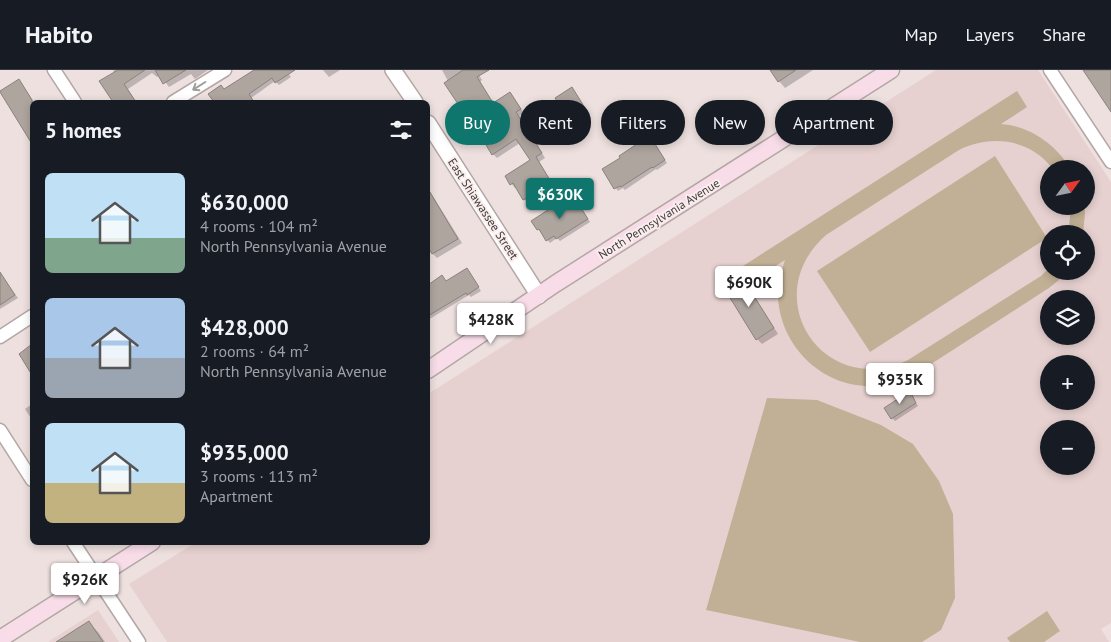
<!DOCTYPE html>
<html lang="en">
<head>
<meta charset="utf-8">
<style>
	body { margin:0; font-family:"PT Sans",sans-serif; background:#20242c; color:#f1f3f6; height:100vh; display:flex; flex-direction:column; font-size:19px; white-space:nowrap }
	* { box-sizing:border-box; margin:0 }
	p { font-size:16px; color:#9ea1a6 }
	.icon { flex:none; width:28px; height:28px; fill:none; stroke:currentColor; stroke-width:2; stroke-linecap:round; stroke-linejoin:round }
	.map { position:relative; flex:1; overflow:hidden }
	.sheet { position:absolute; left:30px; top:30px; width:400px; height:445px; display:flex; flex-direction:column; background:#171b24; border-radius:8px; box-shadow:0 2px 8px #0003 }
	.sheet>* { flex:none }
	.hud { position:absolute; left:445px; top:30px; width:475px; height:45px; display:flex; gap:10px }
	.needle { width:32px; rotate:57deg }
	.tools { position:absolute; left:1040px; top:90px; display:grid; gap:10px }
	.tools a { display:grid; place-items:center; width:55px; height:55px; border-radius:50%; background:#171b24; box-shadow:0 2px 8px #0003; font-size:25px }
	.price { position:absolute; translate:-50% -42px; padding:0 11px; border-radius:5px; background:#fff; color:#222; font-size:16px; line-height:32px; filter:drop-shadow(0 1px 2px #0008) }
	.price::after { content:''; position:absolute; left:50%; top:30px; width:15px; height:11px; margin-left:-8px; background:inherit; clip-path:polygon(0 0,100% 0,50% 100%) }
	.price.active { background:#0f766e; color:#fff }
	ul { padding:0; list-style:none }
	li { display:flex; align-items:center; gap:15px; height:125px; padding:0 15px }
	li span { display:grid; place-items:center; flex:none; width:140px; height:100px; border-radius:8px; color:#555 }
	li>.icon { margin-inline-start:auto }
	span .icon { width:60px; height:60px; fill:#fffc; stroke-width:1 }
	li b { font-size:21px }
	h2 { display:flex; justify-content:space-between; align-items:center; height:60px; padding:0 15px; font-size:21px }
	.tag { padding:0 18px; border-radius:22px; background:#171b24; box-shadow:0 2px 8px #0003; font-size:18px; line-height:45px }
	.tag.active { background:#0f766e; color:#fff }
	header { display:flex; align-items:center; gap:30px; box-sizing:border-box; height:70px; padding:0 25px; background:#171b24; border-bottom:1px solid #363941 }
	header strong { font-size:24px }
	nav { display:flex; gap:28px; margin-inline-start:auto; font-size:18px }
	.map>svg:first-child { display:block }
</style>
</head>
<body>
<header>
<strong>Habito</strong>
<nav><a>Map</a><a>Layers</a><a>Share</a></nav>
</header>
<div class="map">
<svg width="1111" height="572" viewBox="0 0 1111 572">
	<rect width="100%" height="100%" fill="#ede0df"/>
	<!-- built -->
	<g fill="#e6d1d0" fill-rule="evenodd">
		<path d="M 936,0 L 1038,0 L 1111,112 L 1111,553 L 1101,559 L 1109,572 L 167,572 L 129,514 L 195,473 L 428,472 L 428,324 ZM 1049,99 L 1086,99 L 1086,136 L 1049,136 ZM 1049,164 L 1086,164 L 1086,201 L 1049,201 ZM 1049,229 L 1086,229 L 1086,266 L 1049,266 ZM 1049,294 L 1086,294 L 1086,331 L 1049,331 ZM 1049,359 L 1086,359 L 1086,396 L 1049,396 Z"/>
		<polygon points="98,540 119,572 48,572"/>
	</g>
	<!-- green -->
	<g fill="#c1b095">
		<path d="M 1017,21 L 1027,37 L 1001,54 C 1030,56 1055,74 1071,99 L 1053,99 C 1030,69 992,64 959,80 L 826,165 C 756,227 823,330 908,290 L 1041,206 L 1049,198 L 1049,201 L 1066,201 L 1060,209 L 1049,218 L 914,305 C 901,311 887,315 873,316 C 823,318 781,277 778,228 C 778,215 781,202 785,190 L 753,210 L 743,196 Z"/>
		<polygon points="995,86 1047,168 870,282 817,201"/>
		<polygon points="1069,136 1084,136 1085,143 1083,164 1068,164 1070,147"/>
		<polygon points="767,328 817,330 881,355 913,374 939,411 953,444 955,528 941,560 922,572 860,572 706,540"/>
		<polygon points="1047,541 1060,561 1044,572 1010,572 1007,568"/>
	</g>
	<!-- shadow -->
	<g fill="#0003">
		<polygon points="114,0 208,0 195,9 191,4 169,17 160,5 157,7 152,3 128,19 136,32 114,32 101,12 115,3 113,1"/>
		<polygon points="256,0 286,0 291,7 279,15 275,11 251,28 254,32 215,32 210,24 224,20"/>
		<polygon points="323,0 340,0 329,7"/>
		<polygon points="442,0 476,0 482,10 480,12 494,34 513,27 524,43 519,46 545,88 539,92 556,119 544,127 542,125 528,133 524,129 517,117 515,118 506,107 532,90 520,73 497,88 493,84 483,69 482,70 478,66 468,50 469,50"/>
		<polygon points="771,0 813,0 785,18 779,11"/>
		<polygon points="21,13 34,32 32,32 32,75 27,66 28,65"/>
		<polygon points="572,18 587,41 572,51 569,48"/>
		<polygon points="645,60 667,93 657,100 656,99 625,120 623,118 618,121 603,100 622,88 639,74"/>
		<polygon points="428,118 462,173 437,188 433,184 428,174"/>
		<polygon points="577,131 590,152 560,171 557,168 550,173 538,159 553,142"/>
		<polygon points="469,202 481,221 471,227 469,225 428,250 428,214 446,212"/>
		<polygon points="2,207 18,228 0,239 0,208"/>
		<polygon points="741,208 746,213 778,264 762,274 757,269"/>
		<polygon points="32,276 32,302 20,284"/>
		<polygon points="912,326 918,336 895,351 892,348"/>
		<polygon points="32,334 32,350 25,339"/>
		<polygon points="88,552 98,562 105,572 58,572"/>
	</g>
	<!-- building -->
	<g fill="#afa59f" stroke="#8c827d">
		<polygon points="118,0 145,0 124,14 136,32 113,32 99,11"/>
		<polygon points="155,0 186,0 163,14"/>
		<polygon points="254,0 295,0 275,13 272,8 249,24 254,32 214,32 208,24 221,15 224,19"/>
		<polygon points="463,0 489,0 477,7 493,33 510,22 521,39 516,42 542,83 536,87 553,115 539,124 538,122 523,130 513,113 510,115 505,106 530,90 516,69 492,85 480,65 477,67 466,50 468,49 444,13"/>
		<polygon points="770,0 796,0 778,12"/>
		<polygon points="1083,0 1111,0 1111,42"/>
		<polygon points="19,9 32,30 32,74 0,22 0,21"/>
		<polygon points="572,17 585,38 568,49 555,28"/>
		<polygon points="645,58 665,90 653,98 652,97 621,117 620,116 614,119 602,99 620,88 619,86 637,74 633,66"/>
		<polygon points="428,119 458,169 432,184 428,177"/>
		<polygon points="574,127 588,149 556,169 554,166 546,171 539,159 537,160 531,151 551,138 553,140"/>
		<polygon points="467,198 479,217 467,225 466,223 428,246 428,215 442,205 446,211"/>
		<polygon points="0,202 15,225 0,235"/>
		<polygon points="742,207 774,258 756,270 724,218"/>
		<polygon points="32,274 32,305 19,284"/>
		<polygon points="910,321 916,333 891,349 884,338"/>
		<polygon points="89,551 103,572 56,572"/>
	</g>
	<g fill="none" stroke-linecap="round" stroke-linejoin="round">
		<defs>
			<g id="minor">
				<polyline points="54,0 75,32"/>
				<polyline points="1050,0 1111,92"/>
				<polyline points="173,32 225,0"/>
				<polyline points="0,267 32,246"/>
				<polyline points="0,360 32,410"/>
				<polyline points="73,472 139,572"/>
			</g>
			<g id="tertiary">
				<polyline points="393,0 415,32"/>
				<polyline points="428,53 539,226"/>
			</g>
			<g id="secondary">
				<polyline points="428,300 555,214 891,0"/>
				<polyline points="0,569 152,472"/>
			</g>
		</defs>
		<!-- minor casing -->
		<use href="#minor" stroke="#b3a7a6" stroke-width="15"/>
		<!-- tertiary casing -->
		<use href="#tertiary" stroke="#b3a7a6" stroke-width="18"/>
		<!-- secondary casing -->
		<use href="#secondary" stroke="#b3a7a6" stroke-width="19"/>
		<!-- minor -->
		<use href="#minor" stroke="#fff" stroke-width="12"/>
		<!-- tertiary -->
		<use href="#tertiary" stroke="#fff" stroke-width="15"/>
		<!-- secondary -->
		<use href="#secondary" stroke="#f8dde9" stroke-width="16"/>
	</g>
	<!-- one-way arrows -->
	<defs><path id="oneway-shaft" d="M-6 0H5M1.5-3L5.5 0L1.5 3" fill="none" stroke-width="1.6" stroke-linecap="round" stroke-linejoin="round" transform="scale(1.25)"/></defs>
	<use stroke="#a09d9d" href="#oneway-shaft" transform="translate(199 16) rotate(148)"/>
	<g text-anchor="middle" stroke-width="4" stroke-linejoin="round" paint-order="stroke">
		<!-- street labels -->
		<g font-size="12" fill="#403b3b" stroke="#faeded">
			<text transform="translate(483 139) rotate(57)" y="4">East Shiawassee Street</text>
			<text transform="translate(659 149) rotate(-32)" y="4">North Pennsylvania Avenue</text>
		</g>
	</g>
</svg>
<div class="tools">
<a><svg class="needle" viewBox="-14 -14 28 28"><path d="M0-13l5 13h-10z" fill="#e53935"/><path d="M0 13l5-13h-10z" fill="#9ea1a6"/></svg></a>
<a><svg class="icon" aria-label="locate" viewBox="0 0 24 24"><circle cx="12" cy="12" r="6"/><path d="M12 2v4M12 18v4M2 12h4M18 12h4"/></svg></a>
<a><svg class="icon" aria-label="layers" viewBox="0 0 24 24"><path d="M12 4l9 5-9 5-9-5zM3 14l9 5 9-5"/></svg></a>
<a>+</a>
<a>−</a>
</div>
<b class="price active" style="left:560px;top:150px">$630K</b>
<b class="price" style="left:749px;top:238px">$690K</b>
<b class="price" style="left:491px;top:275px">$428K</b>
<b class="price" style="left:900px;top:335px">$935K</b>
<b class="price" style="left:85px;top:535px">$926K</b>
<div class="hud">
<a class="tag active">Buy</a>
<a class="tag">Rent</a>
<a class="tag">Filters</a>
<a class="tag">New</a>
<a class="tag">Apartment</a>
</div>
<section class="sheet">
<h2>5 homes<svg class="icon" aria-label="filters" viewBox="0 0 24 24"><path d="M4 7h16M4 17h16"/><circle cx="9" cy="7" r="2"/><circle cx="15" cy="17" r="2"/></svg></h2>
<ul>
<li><span style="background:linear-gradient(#bfe0f5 65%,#7fa58c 0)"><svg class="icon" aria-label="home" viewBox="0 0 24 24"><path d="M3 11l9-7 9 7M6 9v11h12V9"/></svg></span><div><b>$630,000</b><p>4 rooms · 104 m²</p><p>North Pennsylvania Avenue</p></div></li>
<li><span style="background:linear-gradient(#a9c7e8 60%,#9aa5b1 0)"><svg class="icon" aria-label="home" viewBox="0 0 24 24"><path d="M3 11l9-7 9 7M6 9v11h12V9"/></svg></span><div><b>$428,000</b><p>2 rooms · 64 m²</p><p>North Pennsylvania Avenue</p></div></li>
<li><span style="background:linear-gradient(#bfe0f5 60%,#c2b280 0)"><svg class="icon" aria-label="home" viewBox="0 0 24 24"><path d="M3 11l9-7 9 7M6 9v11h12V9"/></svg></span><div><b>$935,000</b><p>3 rooms · 113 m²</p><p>Apartment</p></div></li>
</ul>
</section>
</div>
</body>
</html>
